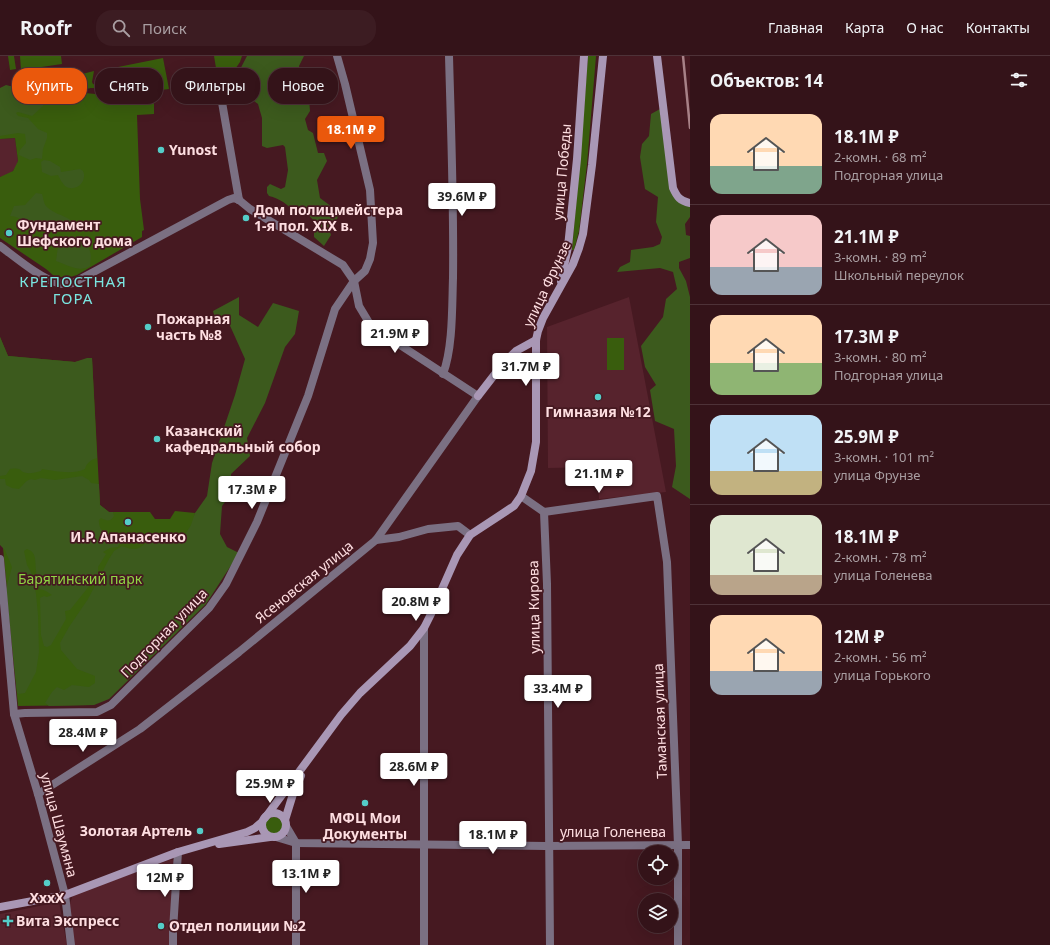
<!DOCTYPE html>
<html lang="ru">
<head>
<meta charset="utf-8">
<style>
	body { margin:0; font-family:"Noto Sans",sans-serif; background:#3c1c22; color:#f1f3f6; height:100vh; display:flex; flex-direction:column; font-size:15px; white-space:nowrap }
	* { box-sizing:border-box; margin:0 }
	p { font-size:13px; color:#a99ea2 }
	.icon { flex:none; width:22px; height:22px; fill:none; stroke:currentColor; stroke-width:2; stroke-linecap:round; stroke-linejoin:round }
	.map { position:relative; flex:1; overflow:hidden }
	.drawer { display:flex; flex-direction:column; background:#341319; width:360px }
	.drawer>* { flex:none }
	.hud { position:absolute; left:12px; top:12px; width:380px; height:36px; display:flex; gap:8px }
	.tools { position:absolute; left:638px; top:789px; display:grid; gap:8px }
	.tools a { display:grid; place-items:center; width:40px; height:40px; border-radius:50%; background:#341319; box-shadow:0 4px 16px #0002,0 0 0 1px #4e3238; font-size:20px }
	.price { position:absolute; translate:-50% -34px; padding:0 9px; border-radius:4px; background:#fff; color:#222; font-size:13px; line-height:26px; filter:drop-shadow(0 1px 2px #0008) }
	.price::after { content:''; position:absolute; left:50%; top:24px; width:12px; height:9px; margin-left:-6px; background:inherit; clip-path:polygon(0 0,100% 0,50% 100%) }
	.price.current { background:#ea580c; color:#fff }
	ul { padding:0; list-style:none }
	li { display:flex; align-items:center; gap:12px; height:100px; padding:0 20px }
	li+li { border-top:1px solid #4e3238 }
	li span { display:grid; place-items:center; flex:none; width:112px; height:80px; border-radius:12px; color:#555 }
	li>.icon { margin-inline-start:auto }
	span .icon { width:48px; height:48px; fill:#fffc; stroke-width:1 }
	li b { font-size:17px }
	h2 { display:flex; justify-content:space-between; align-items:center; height:48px; padding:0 20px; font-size:17px }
	.tag { padding:0 14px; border-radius:16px; background:#341319; box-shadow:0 4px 16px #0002,0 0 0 1px #4e3238; font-size:14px; line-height:36px }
	.tag.current { background:#ea580c; color:#fff }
	header { display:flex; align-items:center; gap:24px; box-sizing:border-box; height:56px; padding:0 20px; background:#341319; border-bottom:1px solid #4e3238 }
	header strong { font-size:19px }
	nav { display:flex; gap:22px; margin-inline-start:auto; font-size:14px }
	.search { width:280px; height:36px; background:#3c1c22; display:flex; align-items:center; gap:10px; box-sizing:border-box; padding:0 14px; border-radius:16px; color:#a99ea2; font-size:15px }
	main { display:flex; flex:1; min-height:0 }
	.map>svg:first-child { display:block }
</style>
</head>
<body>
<header>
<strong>Roofr</strong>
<div class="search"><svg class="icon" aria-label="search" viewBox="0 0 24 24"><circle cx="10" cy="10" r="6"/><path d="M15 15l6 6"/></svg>Поиск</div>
<nav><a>Главная</a><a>Карта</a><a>О нас</a><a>Контакты</a></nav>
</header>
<main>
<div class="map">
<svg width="690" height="889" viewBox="0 0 690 889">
	<rect width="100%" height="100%" fill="#461921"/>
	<!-- built -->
	<g fill="#57232d">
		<polygon points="15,82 18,105 16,111 10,118 0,121 0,83"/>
		<polygon points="629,241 666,436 599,443 597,411 548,412 547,271"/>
		<polygon points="169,804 173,804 175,806 170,889 74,889 69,850 73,839"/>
		<polygon points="59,846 67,889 0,889 0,858"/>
	</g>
	<!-- green -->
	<g fill="#395d0d">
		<polygon points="8,0 14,0 16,13 10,14"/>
		<polygon points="20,0 61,0 62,8 21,14"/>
		<polygon points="214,0 242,0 240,6 229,22 218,24"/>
		<polygon points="588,0 596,0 587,108 579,175 574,194 572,194 580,104"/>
		<polygon points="163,2 169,33 161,34 91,32 76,35 74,20 94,15 92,26 93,28 97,29 100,27 103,14"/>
		<polygon points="206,17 207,26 178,31 176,21"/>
		<polygon points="65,21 68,41 85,37 127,41 154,41 154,58 137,59 140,143 144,174 142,175 142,181 77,219 67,222 54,220 46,213 0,182 0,121 13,115 18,105 15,82 0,83 0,32"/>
		<polygon points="0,281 8,300 75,306 92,302 100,449 109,456 150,456 155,463 170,463 175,455 195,457 193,471 94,649 18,650 0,460"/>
		<rect x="607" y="282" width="17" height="32"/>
		<circle cx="274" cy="770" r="9"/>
	</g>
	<!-- forest -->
	<g fill="#3c5a1d">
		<path d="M 247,0 L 304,0 L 299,10 L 301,25 L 311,31 L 313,38 L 309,43 L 310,55 L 305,63 L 308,74 L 313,77 L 318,97 L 324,97 L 327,105 L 317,124 L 320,142 L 332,151 L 338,160 L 336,167 L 329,173 L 331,179 L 324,190 L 314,181 L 314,165 L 305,155 L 295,157 C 289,149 279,142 269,140 L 267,137 L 267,131 L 270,128 L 281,133 L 285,131 L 288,114 L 285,91 L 283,89 L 267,92 L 262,90 L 262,62 L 258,48 L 247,40 L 247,35 L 238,32 L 234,25 Z"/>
		<path d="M 24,24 C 36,24 43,31 46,43 L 43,50 L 32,60 L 18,56 L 16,57 L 18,60 L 28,62 L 38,73 L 47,77 L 47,82 L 43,93 L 42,103 L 36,102 L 30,104 L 19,99 L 20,94 L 26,87 L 25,78 L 18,77 L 0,80 L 0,32 L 6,29 L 18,32 L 20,31 Z"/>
		<polygon points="660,53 670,133 690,149 690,161 685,168 686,179 690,180 690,202 679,206 679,212 686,225 690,241 690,443 672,431 676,410 674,373 655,365 650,334 656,329 645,311 641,290 663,261 666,243 677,233 673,216 660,212 617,216 620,211 630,206 631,194 653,191 660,188 662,181 656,166 658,141 645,133 640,101 642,88 649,80 651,58"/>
		<path d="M 44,104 L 50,105 L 60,111 L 61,116 L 80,113 L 83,115 C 88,126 75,137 65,130 C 62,127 60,123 58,119 L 51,120 L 42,116 L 41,106 Z"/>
		<path d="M 36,137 L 42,138 C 43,141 44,148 46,150 C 55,160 71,159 76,171 L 55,177 L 40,172 L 33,178 C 22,171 26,161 10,160 L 14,150 L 25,149 Z"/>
		<path d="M 68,185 L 87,189 C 92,197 91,201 90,210 C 79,217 68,209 56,205 L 58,190 L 62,187 Z"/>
		<path d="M 239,241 L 239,259 L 258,271 L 273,247 L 299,255 L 295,278 L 285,291 L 265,347 L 247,382 L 250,400 L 231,418 L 231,438 L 222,450 L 220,478 L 227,491 L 239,497 L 206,548 L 109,643 L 94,649 L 49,650 L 45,647 L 52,636 L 57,631 L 64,634 L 72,629 L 89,631 L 95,627 L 95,620 L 77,613 L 61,594 L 60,587 L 69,571 L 88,543 L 109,503 L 114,495 L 122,490 C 133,494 137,495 146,487 L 147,479 L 152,477 L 173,483 L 186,477 L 191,469 L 195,457 L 207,440 L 212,407 L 235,339 L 245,303 L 227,263 L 215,262 L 213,255 Z"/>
		<path d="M 0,281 L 8,300 L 75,306 L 87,302 L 92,302 L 97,402 C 91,404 87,406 85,413 C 73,419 54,415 42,413 L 41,415 C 36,416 31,418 27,417 C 18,416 24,411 10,413 L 6,419 L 0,420 Z"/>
		<path d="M 82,420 L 89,424 L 91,427 L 99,428 L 100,449 L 109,456 L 113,456 L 114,460 C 110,466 107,465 101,462 L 99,464 C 98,478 110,478 119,484 L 120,487 L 118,491 L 110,492 L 103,496 L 106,498 L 98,511 L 98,518 L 94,524 L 70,554 L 65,555 L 66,563 L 51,589 L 47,591 L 44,590 L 41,579 L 40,542 L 44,540 L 47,541 L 52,539 L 46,535 L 40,533 C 37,527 36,521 36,514 C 35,506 37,496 27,493 L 24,495 L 27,509 L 33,520 L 36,538 L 38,559 L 39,596 L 36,616 L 25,637 L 19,638 L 17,637 L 6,533 L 12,511 L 5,494 L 0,489 L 0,423 L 5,423 L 6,429 L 12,432 L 19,433 C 25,428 27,421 35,424 L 41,422 L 55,424 Z"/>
	</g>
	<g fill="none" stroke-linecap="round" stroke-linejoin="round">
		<!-- street -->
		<g stroke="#7b7083" stroke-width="8">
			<polyline points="219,29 239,144"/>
			<path d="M 0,190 C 15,201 41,223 58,227 C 63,229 68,228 73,227 L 228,144 L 234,142 L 239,144"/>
			<path d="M 443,318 C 453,292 452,250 453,222 C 454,148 451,74 449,0"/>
			<polyline points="521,440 544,456 547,528 550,889"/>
			<polyline points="544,456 657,440 667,506 678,789 678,889"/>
			<polyline points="376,484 399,481 428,473 458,470 470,479"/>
			<polyline points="0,503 14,658 38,738 65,839 71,889"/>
			<polyline points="424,572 424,889"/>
			<polyline points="14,658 25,657 97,656 111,649 209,552 226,528 257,466 308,340 335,253 354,225 365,215 370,203 373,187 370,134 345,28 337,0"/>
			<polyline points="38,738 140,673 239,596 376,484 478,340 371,270 359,250 354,225 343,209 250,153 239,144"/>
			<polyline points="286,770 296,787"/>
			<polyline points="276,781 296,787 546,790 690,789"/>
			<polyline points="173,889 173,874 178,796"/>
			<polyline points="296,889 296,787"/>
		</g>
		<!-- secondary -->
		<g stroke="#a997b5" stroke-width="8">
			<path d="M 657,0 L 673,132 C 677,141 680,145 690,147"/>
			<polyline points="561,225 568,191 577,103 584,0"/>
			<polyline points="478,340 502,309 516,295 536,284"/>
			<circle cx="274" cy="769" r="12"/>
			<polyline points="265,762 341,659 360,637 410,590 424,572 431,558 457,499 470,479 514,450 521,440 531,415 536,386 536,284 538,275 543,262 573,208 579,192 583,178 592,109 603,0"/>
			<polyline points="285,764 293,738 301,720"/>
			<polyline points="219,788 270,781"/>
			<polyline points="0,851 65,839 178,796 247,776 255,772 262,766"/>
		</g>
		<!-- rail -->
		<polyline stroke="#a88187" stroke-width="2.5" points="683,0 690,72"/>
	</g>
	<!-- markers -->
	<g fill="#54cdc8" stroke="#461921" stroke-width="1.5">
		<circle cx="161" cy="94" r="4"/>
		<circle cx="246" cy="162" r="4"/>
		<circle cx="9" cy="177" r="4"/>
		<circle cx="148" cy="271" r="4"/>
		<circle cx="598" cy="341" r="4"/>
		<circle cx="157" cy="383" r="4"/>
		<circle cx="128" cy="466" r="4"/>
		<circle cx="365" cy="747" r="4"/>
		<circle cx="200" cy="775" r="4"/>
		<circle cx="47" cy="827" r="4"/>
		<path d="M6 859h4v4h4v4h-4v4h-4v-4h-4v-4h4z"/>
		<circle cx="161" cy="870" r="4"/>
	</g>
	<g text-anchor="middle" stroke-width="3.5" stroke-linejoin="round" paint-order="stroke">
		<!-- poi labels -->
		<g font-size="14" font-weight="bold" fill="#fedee1" stroke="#461921" text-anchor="start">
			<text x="169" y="99">Yunost</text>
			<text x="254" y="159">Дом полицмейстера<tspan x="254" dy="16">1-я пол. XIX в.</tspan></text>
			<text x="17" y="174">Фундамент<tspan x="17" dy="16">Шефского дома</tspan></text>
			<text x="156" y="268">Пожарная<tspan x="156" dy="16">часть №8</tspan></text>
			<text x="598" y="361" text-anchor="middle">Гимназия №12</text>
			<text x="165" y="380">Казанский<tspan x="165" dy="16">кафедральный собор</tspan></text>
			<text x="128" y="486" text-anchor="middle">И.Р. Апанасенко</text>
			<text x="365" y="767" text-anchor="middle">МФЦ Мои<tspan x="365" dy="16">Документы</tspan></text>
			<text x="192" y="780" text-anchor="end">Золотая Артель</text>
			<text x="47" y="847" text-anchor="middle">XxxX</text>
			<text x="16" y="870">Вита Экспресс</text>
			<text x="169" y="875">Отдел полиции №2</text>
		</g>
		<!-- street labels -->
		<g font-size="14" fill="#fedee1" stroke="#461921">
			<text transform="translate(562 116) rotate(-85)" y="5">улица Победы</text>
			<text transform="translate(547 228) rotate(-65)" y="5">улица Фрунзе</text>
			<text transform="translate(304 526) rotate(-39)" y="5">Ясеновская улица</text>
			<text transform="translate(534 551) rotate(-91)" y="5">улица Кирова</text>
			<text transform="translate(164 577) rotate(-46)" y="5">Подгорная улица</text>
			<text transform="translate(660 665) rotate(-92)" y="5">Таманская улица</text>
			<text transform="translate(59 769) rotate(75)" y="5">улица Шаумяна</text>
			<text x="613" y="781">улица Голенева</text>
		</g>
		<!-- park labels -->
		<g font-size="14" fill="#90d644" stroke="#461921">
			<text x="80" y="528">Барятинский парк</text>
		</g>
		<!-- neighbourhood labels -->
		<g font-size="15" letter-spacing="1" fill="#7ae6e1" stroke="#461921">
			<text x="73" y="231">КРЕПОСТНАЯ<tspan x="73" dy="17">ГОРА</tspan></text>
		</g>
	</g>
</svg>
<div class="tools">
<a><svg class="icon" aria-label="locate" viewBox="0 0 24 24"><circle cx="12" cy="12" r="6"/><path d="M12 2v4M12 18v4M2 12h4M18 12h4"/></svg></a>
<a><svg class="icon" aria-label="layers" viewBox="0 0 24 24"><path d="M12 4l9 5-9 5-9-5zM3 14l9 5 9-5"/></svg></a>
</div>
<b class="price current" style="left:351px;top:94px">18.1M ₽</b>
<b class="price" style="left:462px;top:161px">39.6M ₽</b>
<b class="price" style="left:395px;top:298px">21.9M ₽</b>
<b class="price" style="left:526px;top:331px">31.7M ₽</b>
<b class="price" style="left:599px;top:438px">21.1M ₽</b>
<b class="price" style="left:252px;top:454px">17.3M ₽</b>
<b class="price" style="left:416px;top:566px">20.8M ₽</b>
<b class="price" style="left:558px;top:653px">33.4M ₽</b>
<b class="price" style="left:83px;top:697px">28.4M ₽</b>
<b class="price" style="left:414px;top:731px">28.6M ₽</b>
<b class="price" style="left:270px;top:748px">25.9M ₽</b>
<b class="price" style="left:493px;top:799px">18.1M ₽</b>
<b class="price" style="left:306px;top:838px">13.1M ₽</b>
<b class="price" style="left:165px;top:842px">12M ₽</b>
<div class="hud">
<a class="tag current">Купить</a>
<a class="tag">Снять</a>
<a class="tag">Фильтры</a>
<a class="tag">Новое</a>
</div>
</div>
<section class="drawer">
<h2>Объектов: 14<svg class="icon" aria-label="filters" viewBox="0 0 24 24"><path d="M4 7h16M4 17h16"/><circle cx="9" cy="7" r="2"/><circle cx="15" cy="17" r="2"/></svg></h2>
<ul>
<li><span style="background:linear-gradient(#ffd9b3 65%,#7fa58c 0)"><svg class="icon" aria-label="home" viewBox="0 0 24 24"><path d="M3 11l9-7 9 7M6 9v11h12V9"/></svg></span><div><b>18.1M ₽</b><p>2-комн. · 68 m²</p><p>Подгорная улица</p></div></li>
<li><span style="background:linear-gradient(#f6c9c9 65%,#9aa5b1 0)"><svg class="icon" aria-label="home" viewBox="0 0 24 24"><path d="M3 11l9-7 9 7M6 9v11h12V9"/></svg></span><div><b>21.1M ₽</b><p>3-комн. · 89 m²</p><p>Школьный переулок</p></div></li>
<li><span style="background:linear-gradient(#ffd9b3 60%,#8fb573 0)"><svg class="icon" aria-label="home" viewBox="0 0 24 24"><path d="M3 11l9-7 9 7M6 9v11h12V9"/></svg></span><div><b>17.3M ₽</b><p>3-комн. · 80 m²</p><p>Подгорная улица</p></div></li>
<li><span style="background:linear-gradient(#bfe0f5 70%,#c2b280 0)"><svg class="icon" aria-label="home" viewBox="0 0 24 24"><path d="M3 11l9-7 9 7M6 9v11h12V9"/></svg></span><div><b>25.9M ₽</b><p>3-комн. · 101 m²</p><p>улица Фрунзе</p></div></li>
<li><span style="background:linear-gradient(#dfe7d0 75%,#b9a48a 0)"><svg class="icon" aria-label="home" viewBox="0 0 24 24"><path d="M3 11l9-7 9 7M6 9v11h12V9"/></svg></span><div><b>18.1M ₽</b><p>2-комн. · 78 m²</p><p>улица Голенева</p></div></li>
<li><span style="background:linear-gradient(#ffd9b3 70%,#9aa5b1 0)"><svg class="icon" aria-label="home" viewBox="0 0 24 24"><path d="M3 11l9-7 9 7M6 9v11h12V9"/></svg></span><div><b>12M ₽</b><p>2-комн. · 56 m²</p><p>улица Горького</p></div></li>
</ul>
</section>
</main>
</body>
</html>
